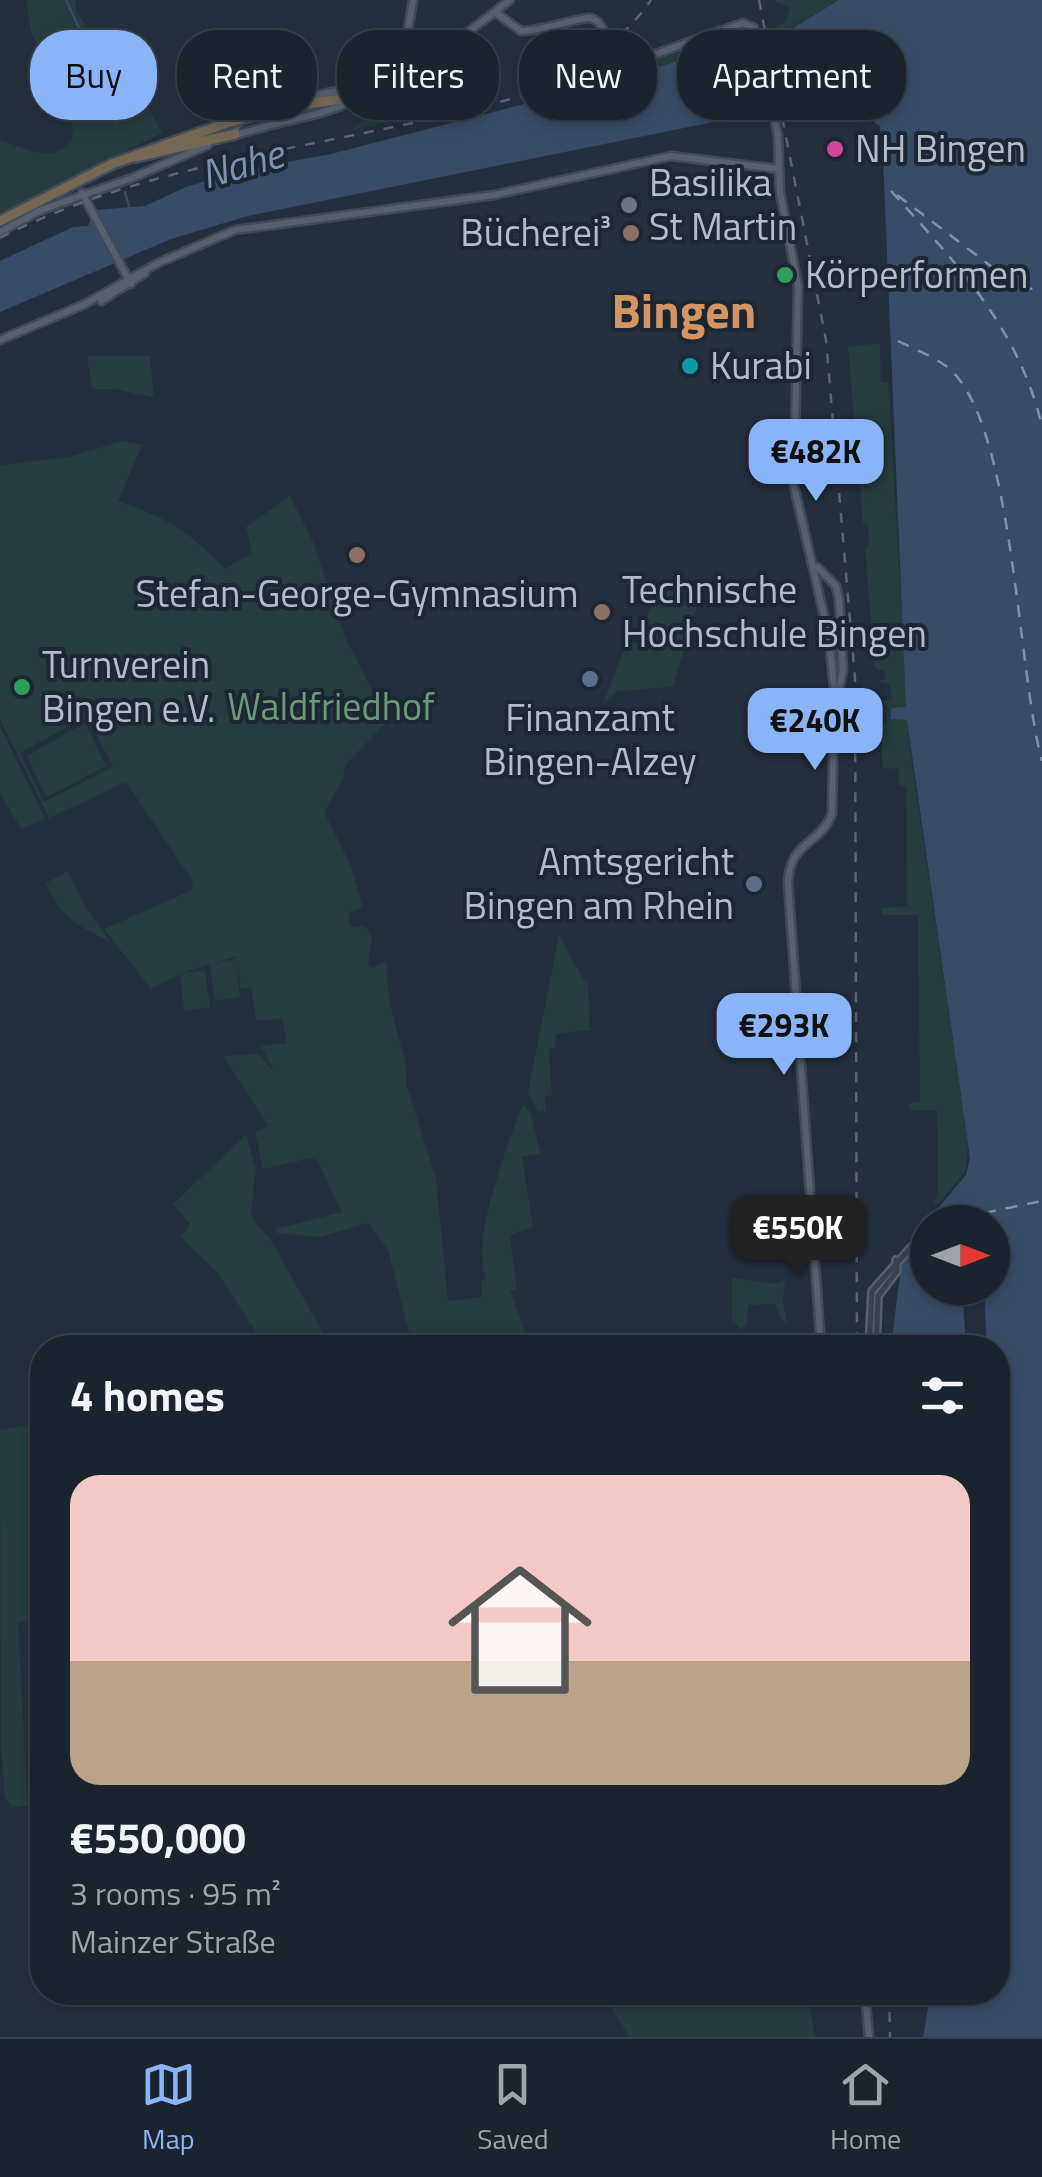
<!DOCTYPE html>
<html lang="en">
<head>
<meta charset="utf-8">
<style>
	body { margin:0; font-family:"Titillium Web",sans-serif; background:#282f3a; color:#f1f3f6; height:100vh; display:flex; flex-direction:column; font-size:38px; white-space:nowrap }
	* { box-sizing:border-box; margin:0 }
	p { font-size:32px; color:#a0a4aa }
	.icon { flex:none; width:55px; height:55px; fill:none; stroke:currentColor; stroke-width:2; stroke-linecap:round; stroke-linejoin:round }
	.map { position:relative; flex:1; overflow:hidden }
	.sheet { position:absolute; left:30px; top:1335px; width:980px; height:670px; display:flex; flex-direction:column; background:#1b232e; border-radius:40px; box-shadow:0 5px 15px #0003,0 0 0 2px #39404a }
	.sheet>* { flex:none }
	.hud { position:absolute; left:30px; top:30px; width:982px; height:90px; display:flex; gap:20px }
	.needle { width:65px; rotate:90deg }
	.tools { position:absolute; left:910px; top:1205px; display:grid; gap:20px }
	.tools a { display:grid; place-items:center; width:100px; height:100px; border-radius:50%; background:#1b232e; box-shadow:0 5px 15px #0003,0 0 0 2px #39404a; font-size:50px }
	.price { position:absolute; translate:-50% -85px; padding:0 22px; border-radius:20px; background:#8ab4f8; color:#111; font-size:32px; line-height:65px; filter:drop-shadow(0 2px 5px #0008) }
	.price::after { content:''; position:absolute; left:50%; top:60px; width:30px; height:22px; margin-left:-15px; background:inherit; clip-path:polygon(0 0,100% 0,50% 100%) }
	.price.selected { background:#222; color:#fff }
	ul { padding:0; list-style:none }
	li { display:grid; align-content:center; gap:20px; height:530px; padding:0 40px }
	li span { display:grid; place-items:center; height:310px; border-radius:30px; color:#555 }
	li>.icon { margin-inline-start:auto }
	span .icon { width:180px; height:180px; fill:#fffc; stroke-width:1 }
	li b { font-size:42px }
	h2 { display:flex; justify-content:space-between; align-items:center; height:120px; padding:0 40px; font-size:42px }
	.pill { padding:0 35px; border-radius:40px; background:#1b232e; box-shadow:0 5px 15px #0003,0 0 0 2px #39404a; font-size:35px; line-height:90px }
	.pill.selected { background:#8ab4f8; color:#111 }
	.tab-bar { display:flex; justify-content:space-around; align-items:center; height:140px; border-top:2px solid #39404a; background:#1b232e; font-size:28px; color:#a0a4aa }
	.tab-bar a { display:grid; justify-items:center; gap:5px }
	.tab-bar .selected { color:#8ab4f8 }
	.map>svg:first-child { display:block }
</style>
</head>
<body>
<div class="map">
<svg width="1042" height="2037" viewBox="0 0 1042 2037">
	<rect width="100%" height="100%" fill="#242f3e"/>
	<!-- green -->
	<g fill="#263c3f" fill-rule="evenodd">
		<path d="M 27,0 L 75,0 L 77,13 L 142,96 L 162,133 L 0,214 L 0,141 C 25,146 50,166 72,141 C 78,107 47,73 34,39 C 29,27 28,12 27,0 Z"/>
		<polygon points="773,0 839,0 779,35 776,26 786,22 790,8"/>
		<polygon points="742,31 749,31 753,41 731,44 590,89 586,74 610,58 613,64 635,67"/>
		<polygon points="854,82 865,84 869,116 865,116 865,122 838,122 823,99"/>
		<polygon points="468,83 477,101 353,130 363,119"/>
		<polygon points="880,343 881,382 888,382 910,750 968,1142 966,1170 938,1205 933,1201 938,1195 937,1110 910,1110 910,1103 920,1102 918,915 882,915 882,908 907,906 906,786 899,785 899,769 883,768 882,764 882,724 887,723 886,705 882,701 892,699 890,685 878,681 886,679 885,672 875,668 865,550 869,545 868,523 863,523 848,347"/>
		<polygon points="87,356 150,356 154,398 116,389 92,389"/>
		<path d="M 122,441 L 142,445 L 118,501 C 172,520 185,529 225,569 L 252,553 L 246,527 L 290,496 L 313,542 L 345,637 L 388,721 L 346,764 L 342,781 L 324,812 L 349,862 L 363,907 L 350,912 L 348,919 L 352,927 L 365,926 L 372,937 L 368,965 L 372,968 L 386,962 L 389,999 L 406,1066 L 406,1083 L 436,1179 L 448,1301 L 482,1297 L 481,1280 L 487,1279 C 468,1245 509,1140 523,1104 L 530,1112 L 541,1154 L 522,1156 L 533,1227 L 510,1235 L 517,1290 L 510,1291 L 531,1347 L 422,1347 L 417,1334 L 409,1332 L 388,1250 L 368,1223 L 320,1237 L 277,1233 L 275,1229 L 342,1212 L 317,1160 L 311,1158 L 263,1169 L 255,1133 L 269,1126 L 223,1056 L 259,1054 L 274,1072 L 261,1046 L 287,1043 L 282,1019 L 256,1020 L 251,987 L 241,988 L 237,964 L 240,997 L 215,1001 L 210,964 L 236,959 L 236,956 L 181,973 L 205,971 L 210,1007 L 184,1011 L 180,974 L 151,989 L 104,929 L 190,891 L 194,883 L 126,782 L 49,818 L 0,719 L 0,465 L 69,457 ZM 87,716 L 113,767 L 44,802 L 20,753 Z"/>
		<polygon points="680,590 688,604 698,604 673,687 618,691 603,704 627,641 637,643 651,606 650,601 642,600 644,595"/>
		<polygon points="85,723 106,766 46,797 27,756"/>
		<polygon points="0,726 45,819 21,829 0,793"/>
		<path d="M 68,871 L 85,906 L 110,942 C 75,924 63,919 46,883 Z"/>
		<polygon points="559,935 584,981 588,981 590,1030 556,1034 555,1048 549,1049 552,1095 545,1096 546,1111 538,1112 528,1092"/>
		<polygon points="246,1135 256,1169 251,1211 254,1221 270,1239 331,1347 266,1347 216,1271 181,1237 190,1224 173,1204"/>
		<polygon points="732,1278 778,1284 785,1279 783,1300 787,1323 782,1320 775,1304 748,1305 747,1324 741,1329 732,1321"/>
		<polygon points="42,1422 42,1620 18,1622 28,1806 12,1807 5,1797 1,1748 0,1430"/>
		<polygon points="601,1993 808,1993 815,2037 630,2037"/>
	</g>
	<!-- water -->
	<path fill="#394c67" d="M 839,0 L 1042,0 L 1042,2037 L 923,2037 L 931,1993 L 998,1992 L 998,1348 L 987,1347 L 984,1288 L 992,1288 L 992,1222 L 928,1222 L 928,1288 L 962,1288 L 966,1347 L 891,1347 L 902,1259 L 917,1246 L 912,1239 L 966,1175 L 970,1158 L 907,720 L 891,719 L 891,708 L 906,707 L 883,158 L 880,126 L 875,123 L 872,76 C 860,72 812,101 793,106 L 248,216 L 171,239 L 0,312 L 0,261 L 73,227 L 88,226 L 95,210 L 145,206 L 186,187 L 245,170 L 331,154 L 532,102 L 554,100 L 731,44 L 783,34 Z"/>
	<!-- pier -->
	<polygon fill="#242f3e" points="776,32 791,109 768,114 752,37 759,36 763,48 761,35"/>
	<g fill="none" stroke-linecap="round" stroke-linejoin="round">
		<!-- stream -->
		<g stroke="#394c67" stroke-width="2.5">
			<polyline points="66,0 83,36 84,52 98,95 113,110 117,122"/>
			<polyline points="125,192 130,210"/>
		</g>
		<!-- ferry -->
		<g stroke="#7c92b1" stroke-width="2.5" stroke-dasharray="12 10" stroke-linecap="butt">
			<path d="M 891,191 C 957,264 1018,327 1042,426"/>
			<polyline points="897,195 1000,273 1027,289 1042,288"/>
			<path d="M 898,341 C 914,349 932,356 946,366 C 1014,417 1017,671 1042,761"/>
			<polyline points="941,1222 1042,1201"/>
			<polyline points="917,1241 928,1232"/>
		</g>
		<defs>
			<g id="minor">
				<polyline points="869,1348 872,1291 915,1243"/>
				<polyline points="876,1348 878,1296 897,1271 896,1260"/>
			</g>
			<g id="major">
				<path d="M 495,12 L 521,31 C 541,31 581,17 590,18 C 598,20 599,23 603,29"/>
				<polyline points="405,48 413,0"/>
				<polyline points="616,54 625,60 639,60 743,23 754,28 778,136 780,192 798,286 795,438 796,454 802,460 795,466 793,482 829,637 835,699"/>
				<polyline points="385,64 397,57"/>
				<polyline points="383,69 393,77 407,72"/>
				<polyline points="349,79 361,68 369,54 387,56 405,47"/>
				<polyline points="360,93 370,85 368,72"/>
				<polyline points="235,134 239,117 244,111 337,91 360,75 383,68"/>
				<path d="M 233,136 C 267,124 306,119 338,107 C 404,82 455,43 510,0"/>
				<polyline points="82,193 131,284"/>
				<polyline points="0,232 41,210 132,178 208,145"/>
				<polyline points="101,301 145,273"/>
				<polyline points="0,340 85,304 158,263 235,230 494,195 671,156 779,169"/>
				<path d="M 817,567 L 836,586 L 839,600 L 843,671 L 834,709 L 832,814 C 820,845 790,841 788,882 L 821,1348"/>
				<polyline points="865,1992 869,2037"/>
			</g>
			<g id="highway">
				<polyline points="241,119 279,108 355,97"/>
				<polyline points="136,157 235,134"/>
				<polyline points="0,221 112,164 227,123"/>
			</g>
		</defs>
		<!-- minor casing -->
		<use href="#minor" stroke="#565f6c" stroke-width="10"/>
		<!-- major casing -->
		<use href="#major" stroke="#414a57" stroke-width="11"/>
		<!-- highway casing -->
		<use href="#highway" stroke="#434c59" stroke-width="14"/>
		<!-- minor -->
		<use href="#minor" stroke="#38414e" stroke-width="5"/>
		<!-- major -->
		<use href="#major" stroke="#56606e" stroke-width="6"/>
		<!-- highway -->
		<use href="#highway" stroke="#746855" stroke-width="9"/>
		<!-- rail -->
		<g stroke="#5a6575" stroke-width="2.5" stroke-dasharray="10 10" stroke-linecap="butt">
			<polyline points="759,0 826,340 855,678 857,1348"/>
			<path d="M 0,238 C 164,154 356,146 531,93 C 579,71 620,44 651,0"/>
			<polyline points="889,1992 890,2037"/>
		</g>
		<defs>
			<polyline id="major-bridge" points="603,29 616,54"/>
			<polyline id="highway-bridge" points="227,123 241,119"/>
		</defs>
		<!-- major-bridge casing -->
		<use href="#major-bridge" stroke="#414a57" stroke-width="11" stroke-linecap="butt"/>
		<!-- highway-bridge casing -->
		<use href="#highway-bridge" stroke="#434c59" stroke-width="14" stroke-linecap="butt"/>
		<!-- major-bridge -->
		<use href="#major-bridge" stroke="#56606e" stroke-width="6"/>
		<!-- highway-bridge -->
		<use href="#highway-bridge" stroke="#746855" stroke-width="9"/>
	</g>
	<!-- markers -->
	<circle fill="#d1479c" stroke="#1d2633" stroke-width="4" cx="835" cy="149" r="10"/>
	<circle fill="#6b7280" stroke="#1d2633" stroke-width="4" cx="629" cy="205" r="10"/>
	<g fill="#8d6e63" stroke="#1d2633" stroke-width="4">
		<circle cx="631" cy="233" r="10"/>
		<circle cx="357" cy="555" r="10"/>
		<circle cx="602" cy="612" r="10"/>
	</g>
	<g fill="#2e9e5b" stroke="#1d2633" stroke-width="4">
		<circle cx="785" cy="275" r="10"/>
		<circle cx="22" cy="687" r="10"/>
	</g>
	<circle fill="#0f9aa8" stroke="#1d2633" stroke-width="4" cx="690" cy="366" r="10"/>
	<g fill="#5c6f8a" stroke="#1d2633" stroke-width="4">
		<circle cx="590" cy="679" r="10"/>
		<circle cx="754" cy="884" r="10"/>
	</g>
	<g text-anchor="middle" stroke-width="8" stroke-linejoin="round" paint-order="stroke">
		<!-- poi labels -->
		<g font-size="38" fill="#b4bcc9" stroke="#1d2633" text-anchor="start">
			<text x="855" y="162">NH Bingen</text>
			<text x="649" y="196">Basilika<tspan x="649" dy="44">St Martin</tspan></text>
			<text x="611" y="246" text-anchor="end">Bücherei³</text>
			<text x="805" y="288">Körperformen</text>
			<text x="710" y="379">Kurabi</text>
			<text x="622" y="603">Technische<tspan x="622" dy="44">Hochschule Bingen</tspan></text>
			<text x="357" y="607" text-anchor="middle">Stefan-George-Gymnasium</text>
			<text x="42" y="678">Turnverein<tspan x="42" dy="44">Bingen e.V.</tspan></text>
			<text x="590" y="731" text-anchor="middle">Finanzamt<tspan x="590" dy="44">Bingen-Alzey</tspan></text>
			<text x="734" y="875" text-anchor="end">Amtsgericht<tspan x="734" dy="44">Bingen am Rhein</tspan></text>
		</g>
		<!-- park labels -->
		<g font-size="38" fill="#6b9a76" stroke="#1d2633">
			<text x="331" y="720">Waldfriedhof</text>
		</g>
		<!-- water labels -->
		<g font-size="40" font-style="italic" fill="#7c92b1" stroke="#1d2633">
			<text transform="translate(242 164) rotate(-16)" y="14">Nahe</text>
		</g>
		<!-- district labels -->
		<g font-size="48" font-weight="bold" fill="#d59563" stroke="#1d2633">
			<text x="684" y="328">Bingen</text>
		</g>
	</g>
</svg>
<div class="tools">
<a><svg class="needle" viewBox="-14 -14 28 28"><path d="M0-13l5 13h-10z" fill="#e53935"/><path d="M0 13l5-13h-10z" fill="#a0a4aa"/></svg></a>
</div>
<b class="price" style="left:816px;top:504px">€482K</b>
<b class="price" style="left:815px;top:773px">€240K</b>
<b class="price" style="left:784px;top:1078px">€293K</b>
<b class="price selected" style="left:798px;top:1280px">€550K</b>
<div class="hud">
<a class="pill selected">Buy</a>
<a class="pill">Rent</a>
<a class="pill">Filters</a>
<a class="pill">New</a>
<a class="pill">Apartment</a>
</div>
<section class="sheet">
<h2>4 homes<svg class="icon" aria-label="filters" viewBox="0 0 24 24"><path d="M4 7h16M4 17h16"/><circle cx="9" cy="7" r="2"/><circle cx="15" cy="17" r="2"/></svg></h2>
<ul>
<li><span style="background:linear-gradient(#f6c9c9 60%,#b9a48a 0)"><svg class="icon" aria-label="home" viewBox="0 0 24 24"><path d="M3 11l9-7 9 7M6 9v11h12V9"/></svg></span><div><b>€550,000</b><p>3 rooms · 95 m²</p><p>Mainzer Straße</p></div></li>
</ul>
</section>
</div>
<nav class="tab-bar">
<a class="selected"><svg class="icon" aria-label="map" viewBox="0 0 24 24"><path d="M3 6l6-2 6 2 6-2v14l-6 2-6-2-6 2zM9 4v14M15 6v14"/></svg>Map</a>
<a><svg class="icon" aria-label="saved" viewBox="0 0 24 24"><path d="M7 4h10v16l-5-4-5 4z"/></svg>Saved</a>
<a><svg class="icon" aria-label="home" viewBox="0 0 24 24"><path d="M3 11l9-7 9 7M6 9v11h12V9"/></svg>Home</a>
</nav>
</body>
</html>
